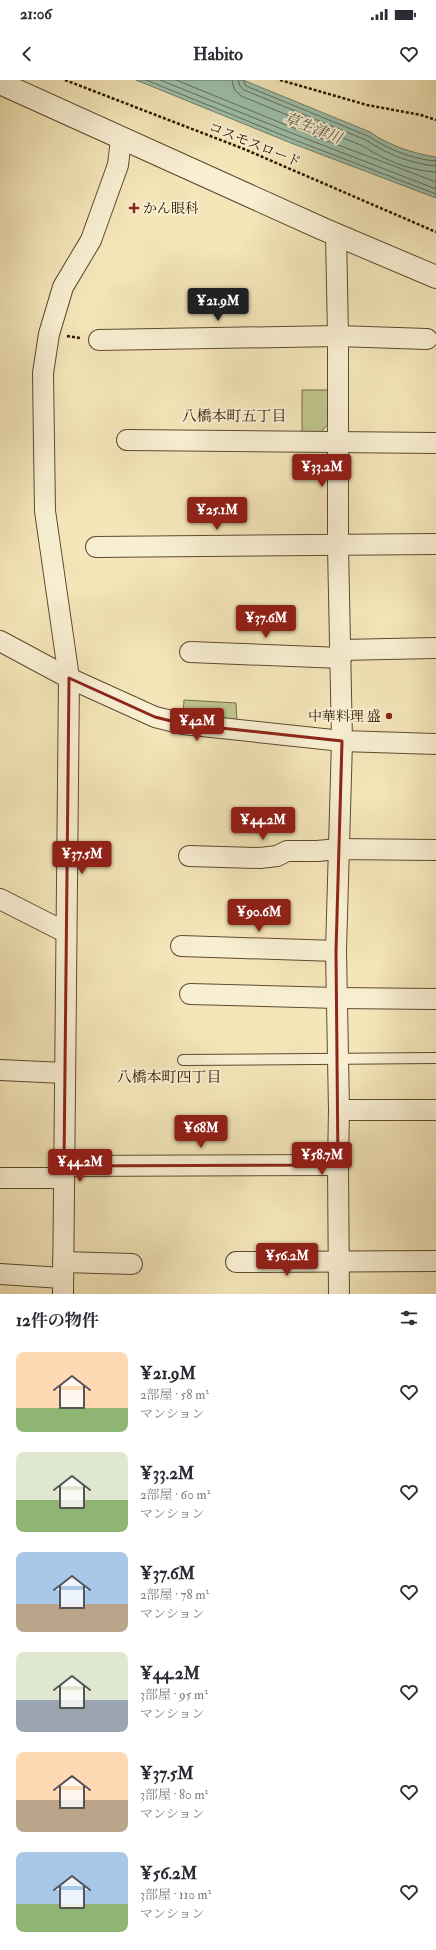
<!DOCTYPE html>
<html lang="ja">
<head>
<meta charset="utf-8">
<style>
	body { margin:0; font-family:"IM FELL Double Pica","Noto Serif JP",serif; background:#f2f2f3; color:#2b2b33; height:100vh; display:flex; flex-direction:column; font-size:15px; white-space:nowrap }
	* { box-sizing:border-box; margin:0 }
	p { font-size:13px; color:#7c7c81 }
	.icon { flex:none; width:22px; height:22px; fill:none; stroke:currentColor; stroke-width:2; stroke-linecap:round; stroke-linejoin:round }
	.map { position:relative; height:1214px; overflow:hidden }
	.details { display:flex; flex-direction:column; background:#fff; flex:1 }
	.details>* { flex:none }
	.price { position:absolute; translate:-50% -34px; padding:0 9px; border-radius:4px; background:#8f2418; color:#fff; font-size:13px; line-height:26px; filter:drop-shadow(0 1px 2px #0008) }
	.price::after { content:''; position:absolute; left:50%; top:24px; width:12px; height:9px; margin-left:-6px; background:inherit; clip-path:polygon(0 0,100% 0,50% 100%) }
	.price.on { background:#222; color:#fff }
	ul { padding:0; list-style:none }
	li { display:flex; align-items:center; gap:12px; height:100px; padding:0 16px }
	li span { display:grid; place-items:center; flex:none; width:112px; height:80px; border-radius:8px; color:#555 }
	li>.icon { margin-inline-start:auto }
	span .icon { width:48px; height:48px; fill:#fffc; stroke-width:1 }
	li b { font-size:17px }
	h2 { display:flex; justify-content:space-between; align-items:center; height:48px; padding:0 16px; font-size:17px }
	.status { display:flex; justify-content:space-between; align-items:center; height:28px; padding:0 20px; background:#fff; direction:ltr }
	.status svg { height:11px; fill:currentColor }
	header { display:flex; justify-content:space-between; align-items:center; height:52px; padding:0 16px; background:#fff; font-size:18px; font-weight:700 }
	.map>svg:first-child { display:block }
</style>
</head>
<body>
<div class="status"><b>21:06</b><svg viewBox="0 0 49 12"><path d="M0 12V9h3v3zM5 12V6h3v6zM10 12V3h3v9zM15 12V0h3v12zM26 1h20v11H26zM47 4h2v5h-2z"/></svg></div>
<header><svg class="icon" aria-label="back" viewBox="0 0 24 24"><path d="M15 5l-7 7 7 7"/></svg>Habito<svg class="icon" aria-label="heart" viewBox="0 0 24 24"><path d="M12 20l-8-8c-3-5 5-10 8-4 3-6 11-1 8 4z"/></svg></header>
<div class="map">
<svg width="436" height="1214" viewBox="0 0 436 1214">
	<rect width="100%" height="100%" fill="#f4e6b9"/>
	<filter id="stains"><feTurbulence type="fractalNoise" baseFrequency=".005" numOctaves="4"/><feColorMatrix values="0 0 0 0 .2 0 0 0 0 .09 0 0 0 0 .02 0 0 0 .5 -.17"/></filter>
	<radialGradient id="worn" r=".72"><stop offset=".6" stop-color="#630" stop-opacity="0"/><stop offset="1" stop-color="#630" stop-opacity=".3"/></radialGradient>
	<!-- green -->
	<g fill="#bfc48c" stroke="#766d46">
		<polygon points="302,310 330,310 330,342 321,352 302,352"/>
		<polygon points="184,620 236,623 237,642 183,636"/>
	</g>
	<!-- water -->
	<path fill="#9cc0ac" stroke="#707c68" d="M 136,0 L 243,0 L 370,52 C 390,66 412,73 436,77 L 436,118 L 291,63 Z"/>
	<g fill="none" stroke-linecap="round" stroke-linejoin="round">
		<!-- shore -->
		<g stroke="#646b56" stroke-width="1">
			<polyline points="146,0 292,59 436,114"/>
			<polyline points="160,0 294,54 436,109"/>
			<polyline points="176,0 296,49 436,102"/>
			<path d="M 232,0 L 234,9 L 241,16 L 363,66 C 384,80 410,91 436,92"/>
			<path d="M 238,0 L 240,6 L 244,10 L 366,60 C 387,74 411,84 436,86"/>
			<path d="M 243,0 L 246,6 L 368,56 C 388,69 411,79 436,81"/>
		</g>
		<defs>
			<polyline id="service" points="183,980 436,978"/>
			<g id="minor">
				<polyline points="336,154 338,256 338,466 342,661 336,871 339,1030 338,1085 339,1214"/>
				<polyline points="99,260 338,256 427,259"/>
				<polyline points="127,360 436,363"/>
				<polyline points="96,467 436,464"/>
				<polyline points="0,561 69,598 155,637 183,644 342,661 436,664"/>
				<polyline points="341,570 436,568"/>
				<polyline points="190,572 341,578"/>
				<polyline points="189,776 260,778 277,776 287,771 317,771 338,769 436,770"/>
				<polyline points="0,819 65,852"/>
				<polyline points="181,866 336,871"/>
				<polyline points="190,914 337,918 436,919"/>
				<polyline points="0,990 64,993"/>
				<polyline points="339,1030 436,1030"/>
				<polyline points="64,1086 338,1085"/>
				<polyline points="0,1098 64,1098"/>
				<polyline points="63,1182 132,1184"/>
				<polyline points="236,1182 436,1181"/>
				<polyline points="0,1194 62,1198"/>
				<polyline points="63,1214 69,598 45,431 43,293 49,254 63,207 91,160 118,85 121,59"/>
			</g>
			<polyline id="tertiary" points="0,3 323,149 436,197"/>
		</defs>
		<!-- service casing -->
		<use href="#service" stroke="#5f4a2f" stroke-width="12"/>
		<!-- minor casing -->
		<use href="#minor" stroke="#5f4a2f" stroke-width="22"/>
		<!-- tertiary casing -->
		<use href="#tertiary" stroke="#5f4a2f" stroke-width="24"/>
		<!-- path -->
		<g stroke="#2d1601" stroke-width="2.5" stroke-dasharray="3 2" stroke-linecap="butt">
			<polyline points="65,0 244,69 436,152"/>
			<polyline points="280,0 367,25 421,35 436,40"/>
			<polyline points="67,256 80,258"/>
		</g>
		<!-- service -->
		<use href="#service" stroke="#f8efd2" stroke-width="10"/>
		<!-- minor -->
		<use href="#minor" stroke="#f8efd2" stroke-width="20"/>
		<!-- tertiary -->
		<use href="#tertiary" stroke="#f8efd2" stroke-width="22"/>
	</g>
	<!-- marked area -->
	<path fill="none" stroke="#8f2418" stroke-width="3" stroke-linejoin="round" d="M 69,598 L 155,637 L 183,644 L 342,661 L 336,871 L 338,1085 L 64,1086 Z"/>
	<!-- markers -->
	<g fill="#8f2418" stroke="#f8efd2" stroke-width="1.5">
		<path d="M132 122h4v4h4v4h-4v4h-4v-4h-4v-4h4z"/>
		<circle cx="389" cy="636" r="4"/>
	</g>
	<g text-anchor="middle" stroke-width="4" stroke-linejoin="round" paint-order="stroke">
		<!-- street labels -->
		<g font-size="14" fill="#2d1601" stroke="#f8efd2">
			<text transform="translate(255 64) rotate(22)" y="5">コスモスロード</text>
		</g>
		<!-- poi labels -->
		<g font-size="14" fill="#2d1601" stroke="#f8efd2" text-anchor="start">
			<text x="143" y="133">かん眼科</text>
			<text x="381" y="641" text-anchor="end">中華料理 盛</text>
		</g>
		<!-- water labels -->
		<g font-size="15" font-style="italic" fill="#54523d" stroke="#f8efd2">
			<text transform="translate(313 48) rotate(21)" y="5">草生津川</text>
		</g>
		<!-- neighbourhood labels -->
		<g font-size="15" fill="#2d1601" stroke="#f8efd2">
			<text x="234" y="341">八橋本町五丁目</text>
			<text x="169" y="1002">八橋本町四丁目</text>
		</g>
	</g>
	<rect width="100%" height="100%" filter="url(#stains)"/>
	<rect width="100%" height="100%" fill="url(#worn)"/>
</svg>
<b class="price on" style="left:218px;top:242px">¥21.9M</b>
<b class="price" style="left:322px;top:408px">¥33.2M</b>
<b class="price" style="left:217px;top:451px">¥25.1M</b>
<b class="price" style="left:266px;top:559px">¥37.6M</b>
<b class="price" style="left:197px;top:662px">¥42M</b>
<b class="price" style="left:263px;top:761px">¥44.2M</b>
<b class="price" style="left:82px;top:795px">¥37.5M</b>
<b class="price" style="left:259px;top:853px">¥90.6M</b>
<b class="price" style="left:201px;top:1069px">¥68M</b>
<b class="price" style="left:322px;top:1096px">¥58.7M</b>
<b class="price" style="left:80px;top:1103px">¥44.2M</b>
<b class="price" style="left:287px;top:1197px">¥56.2M</b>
</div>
<section class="details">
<h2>12件の物件<svg class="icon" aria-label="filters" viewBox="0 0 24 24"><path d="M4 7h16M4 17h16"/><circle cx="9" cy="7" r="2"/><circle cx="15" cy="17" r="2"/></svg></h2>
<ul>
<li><span style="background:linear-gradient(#ffd9b3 70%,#8fb573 0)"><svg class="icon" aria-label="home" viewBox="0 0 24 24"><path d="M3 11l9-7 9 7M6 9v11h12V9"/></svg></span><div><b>¥21.9M</b><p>2部屋 · 58 m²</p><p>マンション</p></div><svg class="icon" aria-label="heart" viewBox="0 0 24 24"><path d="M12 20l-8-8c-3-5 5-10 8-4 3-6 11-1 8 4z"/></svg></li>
<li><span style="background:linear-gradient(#dfe7d0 60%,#8fb573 0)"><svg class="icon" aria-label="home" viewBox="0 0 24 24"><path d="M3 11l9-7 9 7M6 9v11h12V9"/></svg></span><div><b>¥33.2M</b><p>2部屋 · 60 m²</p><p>マンション</p></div><svg class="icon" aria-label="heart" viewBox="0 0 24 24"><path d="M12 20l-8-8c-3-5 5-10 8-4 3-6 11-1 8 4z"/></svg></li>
<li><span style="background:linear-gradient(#a9c7e8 65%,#b9a48a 0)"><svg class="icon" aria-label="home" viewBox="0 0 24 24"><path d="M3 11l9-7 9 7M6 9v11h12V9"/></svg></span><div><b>¥37.6M</b><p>2部屋 · 78 m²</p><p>マンション</p></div><svg class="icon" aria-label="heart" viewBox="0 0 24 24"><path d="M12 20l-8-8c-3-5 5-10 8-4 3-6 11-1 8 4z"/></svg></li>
<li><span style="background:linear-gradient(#dfe7d0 60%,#9aa5b1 0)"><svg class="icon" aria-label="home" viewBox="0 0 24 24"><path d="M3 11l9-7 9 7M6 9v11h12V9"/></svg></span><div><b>¥44.2M</b><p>3部屋 · 95 m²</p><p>マンション</p></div><svg class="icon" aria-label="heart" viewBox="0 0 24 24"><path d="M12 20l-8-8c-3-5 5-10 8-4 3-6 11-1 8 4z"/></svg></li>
<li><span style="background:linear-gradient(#ffd9b3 60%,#b9a48a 0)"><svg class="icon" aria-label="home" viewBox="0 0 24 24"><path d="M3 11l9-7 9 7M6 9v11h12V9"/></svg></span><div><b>¥37.5M</b><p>3部屋 · 80 m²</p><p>マンション</p></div><svg class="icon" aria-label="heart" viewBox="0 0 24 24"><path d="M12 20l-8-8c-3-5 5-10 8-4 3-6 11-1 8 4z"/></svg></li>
<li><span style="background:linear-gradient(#a9c7e8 65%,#8fb573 0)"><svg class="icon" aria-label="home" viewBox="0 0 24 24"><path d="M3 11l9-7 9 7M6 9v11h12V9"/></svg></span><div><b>¥56.2M</b><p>3部屋 · 110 m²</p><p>マンション</p></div><svg class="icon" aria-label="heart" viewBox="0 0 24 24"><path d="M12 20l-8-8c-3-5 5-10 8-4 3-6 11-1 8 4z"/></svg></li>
</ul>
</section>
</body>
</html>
